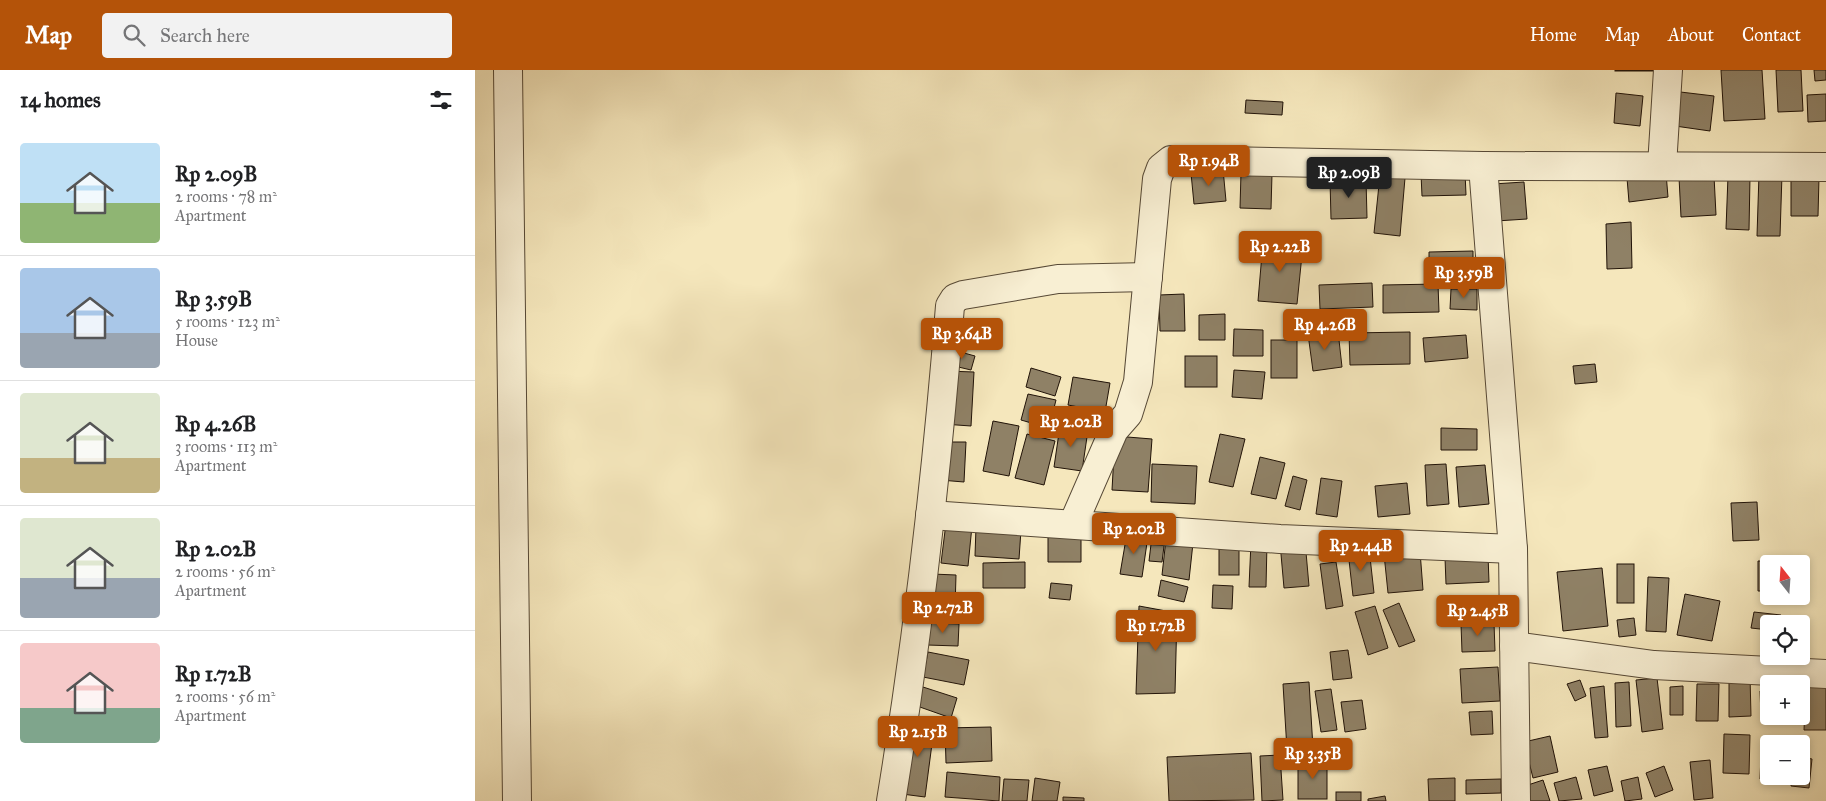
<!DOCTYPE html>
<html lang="en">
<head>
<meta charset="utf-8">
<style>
	body { margin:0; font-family:"IM FELL Great Primer",serif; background:#f2f2f2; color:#202124; height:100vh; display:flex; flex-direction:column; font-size:19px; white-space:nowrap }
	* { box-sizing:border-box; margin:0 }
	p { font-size:16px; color:#757577 }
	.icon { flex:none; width:28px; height:28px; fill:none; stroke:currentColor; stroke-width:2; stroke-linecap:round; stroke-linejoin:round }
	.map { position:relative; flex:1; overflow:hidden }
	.drawer { display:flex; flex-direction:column; background:#fff; width:475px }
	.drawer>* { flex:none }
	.needle { width:32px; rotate:343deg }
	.fabs { position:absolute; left:1285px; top:485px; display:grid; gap:10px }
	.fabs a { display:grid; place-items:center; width:50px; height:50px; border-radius:5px; background:#fff; box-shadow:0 2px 8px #0003; font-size:25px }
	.price { position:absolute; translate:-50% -42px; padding:0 11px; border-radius:5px; background:#b45309; color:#fff; font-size:16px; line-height:32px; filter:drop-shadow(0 1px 2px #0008) }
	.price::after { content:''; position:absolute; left:50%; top:30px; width:15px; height:11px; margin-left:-8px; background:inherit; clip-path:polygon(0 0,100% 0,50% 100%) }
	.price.active { background:#222; color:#fff }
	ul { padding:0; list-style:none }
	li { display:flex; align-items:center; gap:15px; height:125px; padding:0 20px }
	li+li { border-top:1px solid #e0e0e0 }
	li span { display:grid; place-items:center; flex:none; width:140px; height:100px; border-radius:5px; color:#555 }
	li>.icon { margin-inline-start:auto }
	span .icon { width:60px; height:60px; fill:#fffc; stroke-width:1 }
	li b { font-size:21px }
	h2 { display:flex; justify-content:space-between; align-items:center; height:60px; padding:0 20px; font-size:21px }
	header { display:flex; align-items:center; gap:30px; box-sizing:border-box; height:70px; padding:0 25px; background:#b45309; color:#fff }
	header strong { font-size:24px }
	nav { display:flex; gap:28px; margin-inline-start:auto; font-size:18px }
	.search { width:350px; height:45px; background:#f2f2f2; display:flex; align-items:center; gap:12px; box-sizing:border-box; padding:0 18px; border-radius:5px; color:#757577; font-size:19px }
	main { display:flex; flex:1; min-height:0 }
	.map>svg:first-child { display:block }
</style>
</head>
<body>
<header>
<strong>Map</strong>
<div class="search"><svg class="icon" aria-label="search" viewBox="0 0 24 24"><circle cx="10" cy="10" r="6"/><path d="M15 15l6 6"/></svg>Search here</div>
<nav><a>Home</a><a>Map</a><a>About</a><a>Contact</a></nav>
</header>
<main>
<section class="drawer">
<h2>14 homes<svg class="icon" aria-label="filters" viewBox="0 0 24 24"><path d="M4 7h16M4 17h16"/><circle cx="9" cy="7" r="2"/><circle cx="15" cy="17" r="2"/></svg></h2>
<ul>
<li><span style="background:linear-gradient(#bfe0f5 60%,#8fb573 0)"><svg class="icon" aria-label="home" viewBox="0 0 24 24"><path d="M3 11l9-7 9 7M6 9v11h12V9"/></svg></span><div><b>Rp 2.09B</b><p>2 rooms · 78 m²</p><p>Apartment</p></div></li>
<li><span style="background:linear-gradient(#a9c7e8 65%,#9aa5b1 0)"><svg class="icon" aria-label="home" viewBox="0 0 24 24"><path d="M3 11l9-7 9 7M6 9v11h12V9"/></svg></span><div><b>Rp 3.59B</b><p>5 rooms · 123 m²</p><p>House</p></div></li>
<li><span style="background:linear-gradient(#dfe7d0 65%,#c2b280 0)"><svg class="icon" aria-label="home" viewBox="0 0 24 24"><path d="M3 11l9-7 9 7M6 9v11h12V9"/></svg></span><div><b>Rp 4.26B</b><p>3 rooms · 113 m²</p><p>Apartment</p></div></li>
<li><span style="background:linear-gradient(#dfe7d0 60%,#9aa5b1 0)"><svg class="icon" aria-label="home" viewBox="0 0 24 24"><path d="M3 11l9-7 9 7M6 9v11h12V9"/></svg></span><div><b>Rp 2.02B</b><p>2 rooms · 56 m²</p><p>Apartment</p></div></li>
<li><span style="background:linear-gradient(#f6c9c9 65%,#7fa58c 0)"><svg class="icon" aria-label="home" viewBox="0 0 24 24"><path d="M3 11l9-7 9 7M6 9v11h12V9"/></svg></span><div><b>Rp 1.72B</b><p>2 rooms · 56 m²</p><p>Apartment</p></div></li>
</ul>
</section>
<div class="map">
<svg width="1351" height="731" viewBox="0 0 1351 731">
	<rect width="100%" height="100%" fill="#f5e7bc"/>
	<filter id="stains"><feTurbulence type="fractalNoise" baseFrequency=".004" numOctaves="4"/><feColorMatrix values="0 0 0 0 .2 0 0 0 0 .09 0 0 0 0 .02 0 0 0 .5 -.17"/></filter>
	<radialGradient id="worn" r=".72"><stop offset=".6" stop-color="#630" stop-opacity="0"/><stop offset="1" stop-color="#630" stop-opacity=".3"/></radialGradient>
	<!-- building -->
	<g fill="#8f8166" stroke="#211308">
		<rect x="1140" y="0" width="47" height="1"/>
		<polygon points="1246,0 1287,0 1290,49 1249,51"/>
		<polygon points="1301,0 1326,0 1328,41 1303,42"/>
		<polygon points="1339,0 1351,0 1351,10 1340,11"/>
		<polygon points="1197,21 1239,26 1235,61 1193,55"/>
		<polygon points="1141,23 1168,26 1165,56 1139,53"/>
		<polygon points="1351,24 1351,51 1333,52 1332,25"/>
		<polygon points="771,30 808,32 807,45 770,43"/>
		<polygon points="748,99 751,131 719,134 716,103"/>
		<polygon points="990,102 991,125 947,126 946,104"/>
		<polygon points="766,103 797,104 796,139 765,138"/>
		<polygon points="1191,103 1193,127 1154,132 1152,108"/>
		<polygon points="1284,104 1307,104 1305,166 1282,166"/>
		<polygon points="905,105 930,108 925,166 899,163"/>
		<polygon points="1239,106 1241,145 1206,147 1204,107"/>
		<polygon points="1253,106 1275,107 1274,160 1251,159"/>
		<polygon points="1316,107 1344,107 1343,146 1316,146"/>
		<polygon points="891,109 892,148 856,149 855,110"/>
		<polygon points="1049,112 1052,149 1021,151 1018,114"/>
		<polygon points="1156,152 1157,198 1132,199 1131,154"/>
		<polygon points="788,172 828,175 822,234 783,231"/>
		<polygon points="998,181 998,201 954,201 954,182"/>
		<polygon points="897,213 898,237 845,239 844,215"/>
		<polygon points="963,214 964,242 908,243 908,215"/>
		<polygon points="976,219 1002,219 1002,240 975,239"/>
		<polygon points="709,224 710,261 685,261 684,225"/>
		<polygon points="750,244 750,270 724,270 724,245"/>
		<polygon points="759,259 788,260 788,286 758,286"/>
		<polygon points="863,261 867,297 838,301 833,264"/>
		<polygon points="935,262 935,294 875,295 874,263"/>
		<polygon points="991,265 993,288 950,292 948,268"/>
		<rect x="796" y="270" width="26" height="38"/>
		<polygon points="478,280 500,286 496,300 475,295"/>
		<rect x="710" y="286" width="32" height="31"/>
		<polygon points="1120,294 1122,312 1100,314 1098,296"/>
		<polygon points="556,298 586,307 580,326 551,317"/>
		<polygon points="759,300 790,302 787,329 757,327"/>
		<polygon points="471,301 499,302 496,356 468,354"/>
		<polygon points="598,307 635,313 630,342 593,335"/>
		<polygon points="553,324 581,330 574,358 546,350"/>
		<polygon points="518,351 544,356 534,406 508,401"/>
		<polygon points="585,356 613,360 607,401 579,397"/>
		<polygon points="966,358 1002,359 1002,380 966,380"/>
		<polygon points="552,364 580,371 569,415 540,408"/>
		<polygon points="745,364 770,369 758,417 734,412"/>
		<polygon points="640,366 677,369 673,422 637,420"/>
		<polygon points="466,372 491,372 489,412 465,410"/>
		<polygon points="785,387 810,393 801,429 776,424"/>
		<polygon points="677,394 722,396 720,434 676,432"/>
		<polygon points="971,394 974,434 952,436 950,395"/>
		<polygon points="1010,395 1014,434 984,437 981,397"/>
		<polygon points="818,406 832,410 825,440 810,436"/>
		<polygon points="846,408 867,411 862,447 841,444"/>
		<polygon points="932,413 935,444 903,447 900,416"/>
		<polygon points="1282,432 1284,470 1258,471 1256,433"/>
		<polygon points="471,453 497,456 493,496 466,493"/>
		<polygon points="501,457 546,460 544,489 500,486"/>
		<polygon points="606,461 606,492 573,492 573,462"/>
		<polygon points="652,463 673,466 667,507 645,504"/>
		<polygon points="677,466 690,468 687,492 674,491"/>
		<polygon points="691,469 718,473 714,510 687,505"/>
		<rect x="744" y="469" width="20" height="36"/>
		<polygon points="830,471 834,516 809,518 805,473"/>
		<polygon points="776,472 792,473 791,517 774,517"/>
		<polygon points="894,478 899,523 878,526 873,481"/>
		<polygon points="945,481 948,520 913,523 909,484"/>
		<polygon points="1013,485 1014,512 971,514 970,488"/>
		<polygon points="1283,491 1305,491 1305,494 1294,494 1294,521 1283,521"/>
		<polygon points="550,492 550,518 508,518 508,493"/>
		<polygon points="861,492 868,536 851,539 845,494"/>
		<rect x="1142" y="494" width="17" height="39"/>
		<polygon points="1127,498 1133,556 1088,561 1082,502"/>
		<polygon points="457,504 481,505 480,539 456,538"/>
		<polygon points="1173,507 1194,508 1191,562 1171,561"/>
		<polygon points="686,510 713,517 709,532 683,526"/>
		<polygon points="576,513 597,515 595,530 574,528"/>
		<polygon points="738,515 758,516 757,539 737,538"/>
		<polygon points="1210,524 1245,531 1237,571 1202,565"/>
		<polygon points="924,533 940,571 924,577 908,540"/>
		<polygon points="664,536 702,543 700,623 661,624"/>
		<polygon points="900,536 913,578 893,585 880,542"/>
		<polygon points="1279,542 1306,545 1305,554 1294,554 1294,560 1276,558"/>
		<polygon points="1159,548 1161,565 1144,567 1142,550"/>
		<polygon points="453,553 484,554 483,576 452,575"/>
		<polygon points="1019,553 1020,581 987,582 986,554"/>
		<polygon points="873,580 877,608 858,610 855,582"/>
		<polygon points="453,582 494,590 489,615 448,607"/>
		<polygon points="1023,597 1025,631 987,633 985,599"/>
		<polygon points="1254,606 1275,606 1276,646 1254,647"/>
		<polygon points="1182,608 1188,659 1167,662 1161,610"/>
		<polygon points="1105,610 1111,626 1100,631 1092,614"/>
		<polygon points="834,612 838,678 812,680 808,614"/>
		<polygon points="1154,612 1156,656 1141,657 1140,613"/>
		<polygon points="1331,613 1351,614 1351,660 1329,660"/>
		<polygon points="1222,614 1244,614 1243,651 1221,651"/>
		<polygon points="1129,616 1133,667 1120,668 1115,618"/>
		<polygon points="1208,616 1208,645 1195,645 1195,617"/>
		<polygon points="448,617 482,628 476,648 442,636"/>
		<polygon points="856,619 862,660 846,662 840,621"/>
		<polygon points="1285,621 1294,621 1294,645 1286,645"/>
		<polygon points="887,630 891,659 870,662 866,632"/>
		<polygon points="1017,641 1018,664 996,665 994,642"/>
		<polygon points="437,648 460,651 450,727 427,724"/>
		<polygon points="516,657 517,691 471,693 470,658"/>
		<polygon points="1249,664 1275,665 1274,704 1248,703"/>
		<polygon points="1075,666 1083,702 1058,708 1049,672"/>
		<polygon points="776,683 779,730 694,731 692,687"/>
		<polygon points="805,685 808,730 787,731 785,686"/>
		<polygon points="1286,685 1294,685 1294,706 1309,706 1309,710 1285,709"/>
		<polygon points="1326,687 1337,689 1334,718 1316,716 1317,706 1326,706"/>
		<polygon points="1235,690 1238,728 1219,730 1215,692"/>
		<rect x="823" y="691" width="29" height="38"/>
		<polygon points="1132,696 1138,721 1119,726 1113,700"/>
		<polygon points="1189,696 1198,720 1180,727 1171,703"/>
		<polygon points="472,702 525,707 524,731 470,727"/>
		<polygon points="1101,707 1107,729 1084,731 1079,713"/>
		<polygon points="1163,707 1167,729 1150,731 1146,711"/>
		<polygon points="560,708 585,712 582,731 557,731"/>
		<polygon points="980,708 980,731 954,731 953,709"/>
		<polygon points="529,709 554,710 552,731 527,731"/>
		<polygon points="1026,709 1026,723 991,724 991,710"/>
		<polygon points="1068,710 1075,731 1048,731 1044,718"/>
		<rect x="861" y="722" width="25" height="9"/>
		<polygon points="910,726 911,731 893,731 893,729"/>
		<polygon points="588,727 609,728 609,731 588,731"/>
	</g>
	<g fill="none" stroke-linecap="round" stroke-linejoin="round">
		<defs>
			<g id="minor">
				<polyline points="33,0 42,731"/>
				<polyline points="1008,96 1038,479 1041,731"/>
				<polyline points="1187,96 1193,0"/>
				<polyline points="455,445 805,469 1038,479"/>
				<polyline points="598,454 639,360 653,344 663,312 682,109 686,98 696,90 1008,96 1351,97"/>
				<polyline points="1039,576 1179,595 1351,604"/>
				<path d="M 416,731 C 443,566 462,402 475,236 L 480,228 L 488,225 L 583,209 L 673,207"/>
			</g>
		</defs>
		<!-- minor casing -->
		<use href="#minor" stroke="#564835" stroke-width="30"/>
		<!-- minor -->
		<use href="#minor" stroke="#f8efd3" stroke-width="28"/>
	</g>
	<rect width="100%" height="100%" filter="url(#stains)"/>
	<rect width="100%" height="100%" fill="url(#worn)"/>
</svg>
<div class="fabs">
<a><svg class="needle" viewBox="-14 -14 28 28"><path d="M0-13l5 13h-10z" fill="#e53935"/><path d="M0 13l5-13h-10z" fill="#757577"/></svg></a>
<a><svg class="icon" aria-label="locate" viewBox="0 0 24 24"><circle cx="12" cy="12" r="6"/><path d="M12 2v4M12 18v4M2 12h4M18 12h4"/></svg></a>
<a>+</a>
<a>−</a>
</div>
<b class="price" style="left:734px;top:117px">Rp 1.94B</b>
<b class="price active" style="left:874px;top:129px">Rp 2.09B</b>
<b class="price" style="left:805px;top:203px">Rp 2.22B</b>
<b class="price" style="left:989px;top:229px">Rp 3.59B</b>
<b class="price" style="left:850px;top:281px">Rp 4.26B</b>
<b class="price" style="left:487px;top:290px">Rp 3.64B</b>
<b class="price" style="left:596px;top:378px">Rp 2.02B</b>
<b class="price" style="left:659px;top:485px">Rp 2.02B</b>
<b class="price" style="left:886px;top:502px">Rp 2.44B</b>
<b class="price" style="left:468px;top:564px">Rp 2.72B</b>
<b class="price" style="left:1003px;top:567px">Rp 2.45B</b>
<b class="price" style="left:681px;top:582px">Rp 1.72B</b>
<b class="price" style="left:443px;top:688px">Rp 2.15B</b>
<b class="price" style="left:838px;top:710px">Rp 3.35B</b>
</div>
</main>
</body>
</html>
